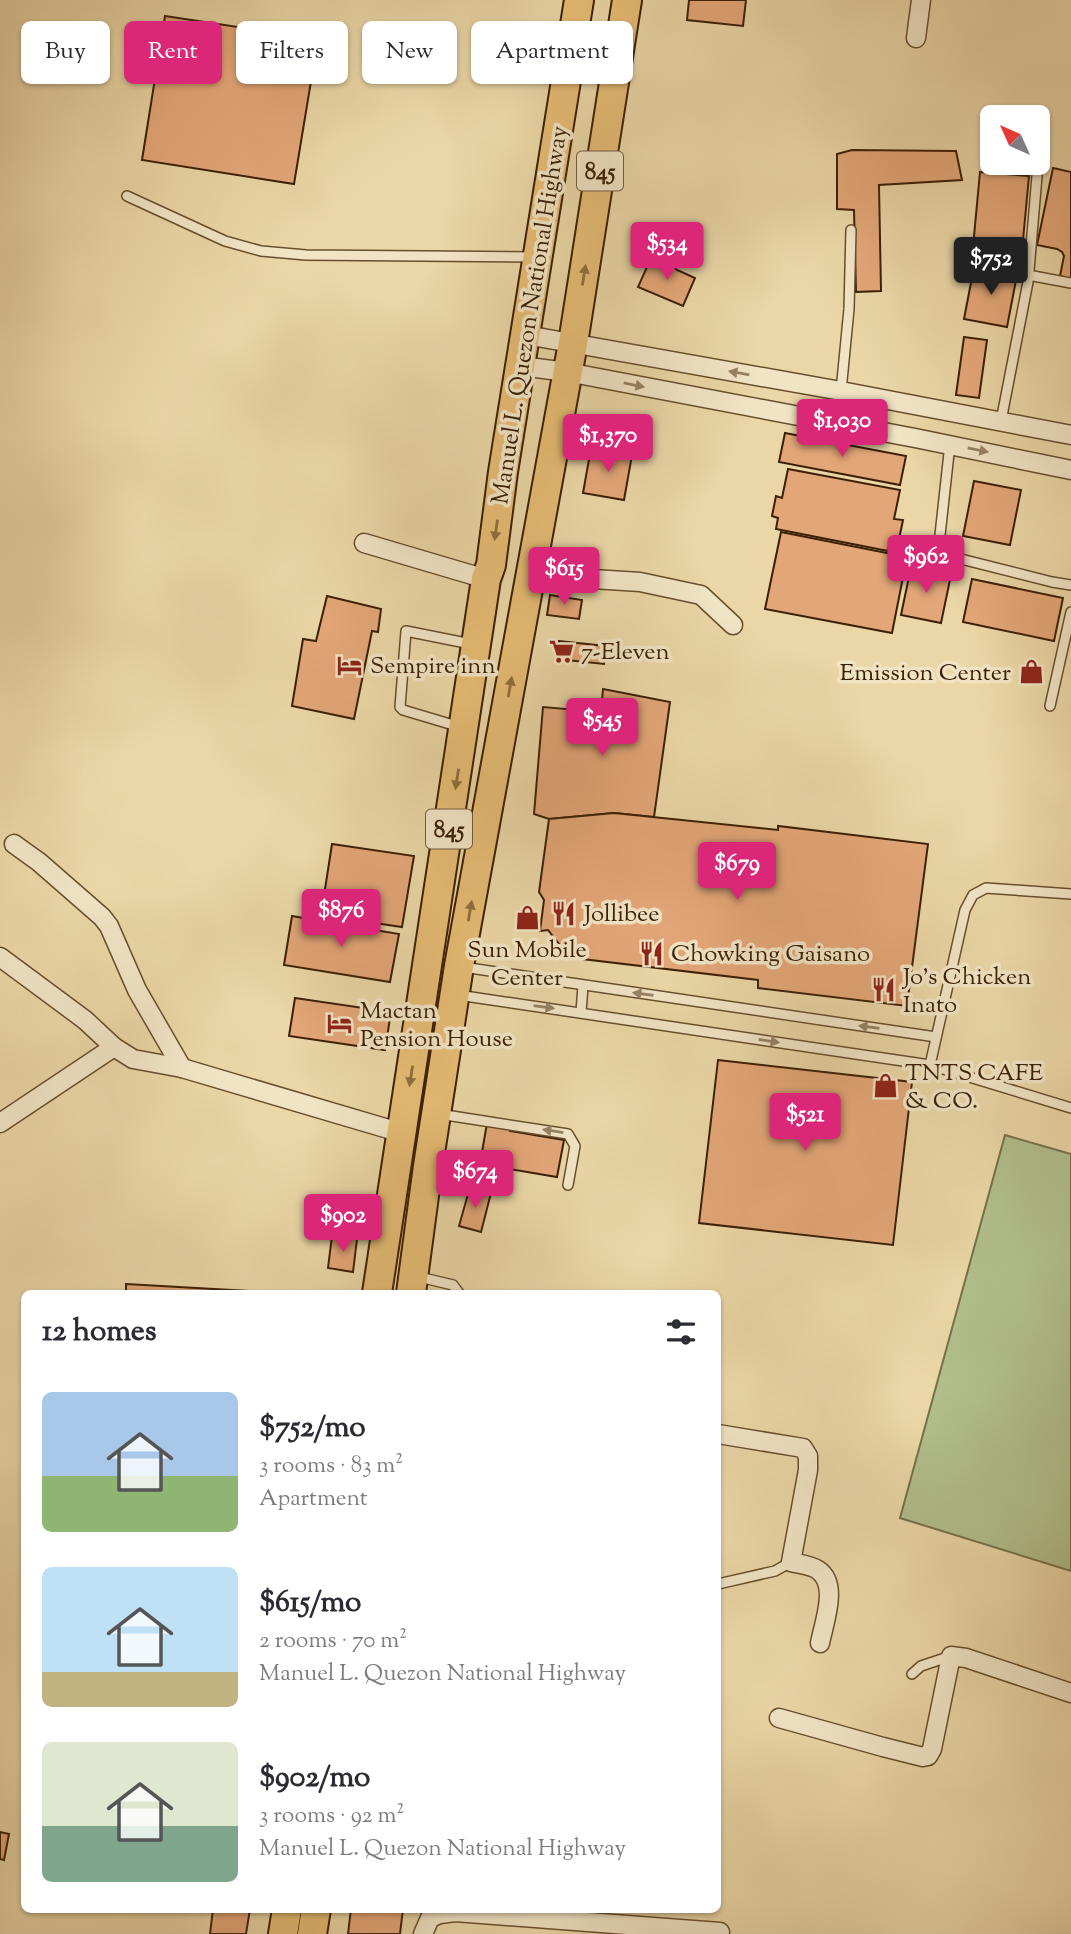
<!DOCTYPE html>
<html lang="en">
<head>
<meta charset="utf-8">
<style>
	body { margin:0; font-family:"Sorts Mill Goudy",serif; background:#f2f2f3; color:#2b2b33; height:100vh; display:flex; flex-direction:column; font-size:26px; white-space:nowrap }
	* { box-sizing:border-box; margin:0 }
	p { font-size:23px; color:#7c7c81 }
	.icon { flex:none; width:38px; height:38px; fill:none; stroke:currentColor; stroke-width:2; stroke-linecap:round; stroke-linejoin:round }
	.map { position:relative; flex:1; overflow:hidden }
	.panel { position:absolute; left:21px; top:1290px; width:700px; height:623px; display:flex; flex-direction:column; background:#fff; border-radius:10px; box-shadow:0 2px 5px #0004 }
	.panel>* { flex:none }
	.hud { position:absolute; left:21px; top:21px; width:700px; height:63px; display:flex; gap:14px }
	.needle { width:46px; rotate:315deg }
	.controls { position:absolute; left:980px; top:105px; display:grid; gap:14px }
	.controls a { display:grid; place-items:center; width:70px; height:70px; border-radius:10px; background:#fff; box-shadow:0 2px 5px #0004; font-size:35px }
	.price { position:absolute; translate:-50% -60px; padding:0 16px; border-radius:7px; background:#db2777; color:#fff; font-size:23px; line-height:46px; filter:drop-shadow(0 2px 4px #0008) }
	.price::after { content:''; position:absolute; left:50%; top:42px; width:21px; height:16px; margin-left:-10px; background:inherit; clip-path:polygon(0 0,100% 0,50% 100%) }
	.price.on { background:#222; color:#fff }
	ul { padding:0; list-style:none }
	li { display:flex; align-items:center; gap:21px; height:175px; padding:0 21px }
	li span { display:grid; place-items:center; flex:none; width:196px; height:140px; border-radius:10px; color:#555 }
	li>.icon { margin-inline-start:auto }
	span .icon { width:84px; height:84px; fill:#fffc; stroke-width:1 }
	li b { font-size:30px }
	h2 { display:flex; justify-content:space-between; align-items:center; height:84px; padding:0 21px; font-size:30px }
	.tag { padding:0 24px; border-radius:10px; background:#fff; box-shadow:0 2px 5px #0004; font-size:24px; line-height:63px }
	.tag.on { background:#db2777; color:#fff }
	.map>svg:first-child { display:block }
</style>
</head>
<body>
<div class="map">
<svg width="1071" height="1934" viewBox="0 0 1071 1934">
	<rect width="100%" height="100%" fill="#ead6a6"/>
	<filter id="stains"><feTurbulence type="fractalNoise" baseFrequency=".00286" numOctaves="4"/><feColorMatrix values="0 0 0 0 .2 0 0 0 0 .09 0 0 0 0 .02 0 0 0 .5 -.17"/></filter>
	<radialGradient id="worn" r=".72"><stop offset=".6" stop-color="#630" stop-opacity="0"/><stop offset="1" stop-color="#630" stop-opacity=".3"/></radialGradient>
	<!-- green -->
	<polygon fill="#b1bf8b" stroke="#767048" stroke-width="2" points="1005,1135 1071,1154 1071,1571 900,1518"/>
	<!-- building -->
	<g fill="#e3a678" stroke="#3c2004" stroke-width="2">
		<polygon points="689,0 746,0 743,26 687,20"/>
		<polygon points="165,16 318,39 294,184 142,160"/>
		<polygon points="852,150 956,151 962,180 879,185 881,291 856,292 854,210 837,209 837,154"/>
		<polygon points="1053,168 1071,172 1071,279 1060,276 1064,256 1062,252 1057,249 1037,245"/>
		<polygon points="980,172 1029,176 1022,251 973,247"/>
		<polygon points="651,258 695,278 683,306 638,287"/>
		<polygon points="974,267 1017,275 1007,327 964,319"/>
		<polygon points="964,337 987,340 979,398 956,395"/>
		<polygon points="785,433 906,456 900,485 779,462"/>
		<polygon points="591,448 632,455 624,500 583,493"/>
		<polygon points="788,469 900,490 894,519 903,520 898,544 890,542 888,551 776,529 778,518 772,516 776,496 782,498"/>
		<polygon points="974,481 1021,490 1010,545 963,536"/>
		<polygon points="781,532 907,557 892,633 765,609"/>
		<polygon points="911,567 951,575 941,623 901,615"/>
		<polygon points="972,579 1063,598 1054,641 963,622"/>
		<polygon points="550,595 582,600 579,619 547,615"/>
		<polygon points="327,596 381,609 378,632 372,631 354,719 292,706 303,639 316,641"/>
		<polygon points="559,641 605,646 604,664 557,659"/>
		<polygon points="603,689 670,702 654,817 614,813 549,819 534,814 543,707 601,712"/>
		<polygon points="614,813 778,830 778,826 928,844 907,1006 758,988 758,980 557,956 554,949 559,944 548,930 540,931 544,900 539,892 549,819"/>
		<polygon points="332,844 414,856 402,927 321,915"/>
		<polygon points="292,916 399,934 390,982 284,965"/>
		<polygon points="295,998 391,1012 385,1050 289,1036"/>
		<polygon points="718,1060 912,1082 893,1245 699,1223"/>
		<polygon points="487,1123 511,1127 510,1131 564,1140 557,1177 480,1164"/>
		<polygon points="470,1187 491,1193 481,1232 459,1226"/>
		<polygon points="332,1236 357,1239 353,1272 328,1268"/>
		<polygon points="126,1284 248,1291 247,1293 126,1293"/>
		<polygon points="0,1832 9,1834 4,1860 0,1859"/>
		<polygon points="213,1909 250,1909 246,1934 210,1934"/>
		<polygon points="351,1909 403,1909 400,1934 348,1934"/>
	</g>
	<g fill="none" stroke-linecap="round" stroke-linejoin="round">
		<defs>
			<g id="service">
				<polyline points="127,196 225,241 261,251 306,255 534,257"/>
				<polyline points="1028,275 1071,283"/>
				<polyline points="841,391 849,309 851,230"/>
				<polyline points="1001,421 1028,282 1037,176"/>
				<polyline points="950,444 940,535 941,549 949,556 1052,582 1071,585"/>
				<polyline points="1050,706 1071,612"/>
				<polyline points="460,727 403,710 400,707 406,631 471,644"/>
				<polyline points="463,967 936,1037"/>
				<polyline points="458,995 930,1065 1071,1108"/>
				<polyline points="581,1012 583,986"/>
				<polyline points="930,1065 965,910 973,895 986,888 1071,894"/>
				<polyline points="439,1114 568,1134 575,1146 568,1185"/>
				<polyline points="415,1276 453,1285 459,1293"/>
				<polyline points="718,1584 775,1571 791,1562"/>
				<polyline points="912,1674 921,1666 951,1656"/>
			</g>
			<g id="minor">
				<polyline points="916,38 921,0"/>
				<polyline points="526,335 841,391 1071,435"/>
				<polyline points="521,366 567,372 915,438 1071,470"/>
				<polyline points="364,543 486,579"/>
				<polyline points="530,575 640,582 701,595 733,625"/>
				<polyline points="14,844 39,862 102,917 109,926 137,990 182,1068"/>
				<polyline points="0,957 85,1020 114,1047 133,1059 182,1068 402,1133"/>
				<polyline points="0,1123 114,1047"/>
				<path d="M 718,1434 L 803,1448 L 808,1456 L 808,1470 L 791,1562 C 799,1564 811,1565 818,1570 C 839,1584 824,1622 820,1643"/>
				<polyline points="779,1718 883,1747 923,1757 928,1756 932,1749 951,1656 966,1658 1071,1693"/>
				<polyline points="423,1934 430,1918 440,1914 455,1912 720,1932"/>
			</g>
			<g id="primary">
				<polyline points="377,1293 486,579 491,565 503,472 579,0"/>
				<polyline points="411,1293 428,1166 459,966 573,343 627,0"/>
				<polyline points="283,1934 287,1909"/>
				<polyline points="312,1934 316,1909"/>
			</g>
		</defs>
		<!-- service casing -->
		<use href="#service" stroke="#684e2c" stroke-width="12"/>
		<!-- minor casing -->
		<use href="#minor" stroke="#684e2c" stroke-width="21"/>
		<!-- primary casing -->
		<use href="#primary" stroke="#3c2004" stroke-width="32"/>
		<!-- service -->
		<use href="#service" stroke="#f1e4c5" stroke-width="9"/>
		<!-- minor -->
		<use href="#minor" stroke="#f1e4c5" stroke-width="18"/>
		<!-- primary -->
		<use href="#primary" stroke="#e5bb73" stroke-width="28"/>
	</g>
	<!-- one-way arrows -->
	<defs><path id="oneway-solid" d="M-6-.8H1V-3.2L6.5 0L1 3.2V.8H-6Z" transform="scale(1.75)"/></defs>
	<g fill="#906e3c">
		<use href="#oneway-solid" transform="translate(584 275) rotate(-81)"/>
		<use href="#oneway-solid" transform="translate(496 530) rotate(98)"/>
		<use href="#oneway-solid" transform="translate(510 687) rotate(-80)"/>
		<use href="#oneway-solid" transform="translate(457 779) rotate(99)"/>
		<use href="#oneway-solid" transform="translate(470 911) rotate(-80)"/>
		<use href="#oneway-solid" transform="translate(411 1076) rotate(99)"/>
	</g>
	<g fill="#968264">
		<use href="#oneway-solid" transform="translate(739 373) rotate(-170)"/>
		<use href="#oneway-solid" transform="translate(634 385) rotate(11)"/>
		<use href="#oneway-solid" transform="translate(978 450) rotate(12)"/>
		<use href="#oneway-solid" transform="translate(643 994) rotate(-172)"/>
		<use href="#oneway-solid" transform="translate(544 1007) rotate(8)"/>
		<use href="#oneway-solid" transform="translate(869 1027) rotate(-172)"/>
		<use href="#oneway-solid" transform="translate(769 1041) rotate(9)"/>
		<use href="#oneway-solid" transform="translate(553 1131) rotate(-171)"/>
	</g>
	<!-- icons -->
	<defs>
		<symbol id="supermarket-bare" viewBox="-9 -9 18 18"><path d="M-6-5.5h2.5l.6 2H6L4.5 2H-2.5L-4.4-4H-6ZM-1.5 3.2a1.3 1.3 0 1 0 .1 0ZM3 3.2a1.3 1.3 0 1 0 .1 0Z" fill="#8f2418" stroke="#f1e4c5" stroke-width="2.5" paint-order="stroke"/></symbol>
		<symbol id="hotel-bare" viewBox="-9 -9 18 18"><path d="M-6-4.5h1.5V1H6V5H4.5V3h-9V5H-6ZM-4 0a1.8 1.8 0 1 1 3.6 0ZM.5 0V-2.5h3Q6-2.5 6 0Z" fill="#8f2418" stroke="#f1e4c5" stroke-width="2.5" paint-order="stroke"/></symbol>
		<symbol id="shop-bare" viewBox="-9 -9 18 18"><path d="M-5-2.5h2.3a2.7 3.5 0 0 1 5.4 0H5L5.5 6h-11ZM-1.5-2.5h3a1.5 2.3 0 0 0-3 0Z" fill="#8f2418" stroke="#f1e4c5" stroke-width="2.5" paint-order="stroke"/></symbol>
		<symbol id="restaurant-bare" viewBox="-9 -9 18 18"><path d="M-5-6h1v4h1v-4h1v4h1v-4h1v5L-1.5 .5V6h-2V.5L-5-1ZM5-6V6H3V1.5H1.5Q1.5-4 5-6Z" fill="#8f2418" stroke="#f1e4c5" stroke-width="2.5" paint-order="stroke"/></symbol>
	</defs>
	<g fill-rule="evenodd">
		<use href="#supermarket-bare" x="544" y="634" width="35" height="35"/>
		<use href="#hotel-bare" x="332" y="648" width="35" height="35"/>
		<use href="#shop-bare" x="1014" y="654" width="35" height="35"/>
		<use href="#restaurant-bare" x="546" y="896" width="35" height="35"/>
		<use href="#shop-bare" x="510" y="900" width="35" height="35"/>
		<use href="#restaurant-bare" x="634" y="936" width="35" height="35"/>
		<use href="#restaurant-bare" x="866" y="972" width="35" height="35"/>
		<use href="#hotel-bare" x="322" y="1006" width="35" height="35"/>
		<use href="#shop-bare" x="868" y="1068" width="35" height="35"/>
	</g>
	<g text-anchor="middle" stroke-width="7" stroke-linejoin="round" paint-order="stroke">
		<!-- shield labels -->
		<g fill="#f1e4c5" stroke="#725b3e" stroke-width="2">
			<rect x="577" y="151.5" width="46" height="39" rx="5"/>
			<rect x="426" y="809.5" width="46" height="39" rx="5"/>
		</g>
		<g font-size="23" font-weight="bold" fill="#3c2004">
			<text x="600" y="179">845</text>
			<text x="449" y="837">845</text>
		</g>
		<!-- street labels -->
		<g font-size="24" fill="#3c2004" stroke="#f1e4c5">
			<text transform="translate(529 315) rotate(-81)" y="8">Manuel L. Quezon National Highway</text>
		</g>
		<!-- poi labels -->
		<g font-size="24" fill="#3c2004" stroke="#f1e4c5" text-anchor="start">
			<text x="581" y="659">7-Eleven</text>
			<text x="370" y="673">Sempire inn</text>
			<text x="1011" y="680" text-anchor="end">Emission Center</text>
			<text x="584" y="921">Jollibee</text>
			<text x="527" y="957" text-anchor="middle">Sun Mobile<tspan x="527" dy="28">Center</tspan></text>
			<text x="671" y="961">Chowking Gaisano</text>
			<text x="903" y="984">Jo's Chicken<tspan x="903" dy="28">Inato</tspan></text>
			<text x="360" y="1018">Mactan<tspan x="360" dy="28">Pension House</tspan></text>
			<text x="905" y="1080">TNTS CAFE<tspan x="905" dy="28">&amp; CO.</tspan></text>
		</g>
	</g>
	<rect width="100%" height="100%" filter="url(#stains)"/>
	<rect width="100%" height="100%" fill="url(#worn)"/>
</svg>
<div class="controls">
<a><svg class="needle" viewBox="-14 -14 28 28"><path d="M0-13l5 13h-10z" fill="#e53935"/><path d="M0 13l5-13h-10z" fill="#7c7c81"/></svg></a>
</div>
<b class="price" style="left:667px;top:282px">$534</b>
<b class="price on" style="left:991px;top:297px">$752</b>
<b class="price" style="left:842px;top:459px">$1,030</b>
<b class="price" style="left:608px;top:474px">$1,370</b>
<b class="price" style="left:926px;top:595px">$962</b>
<b class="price" style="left:564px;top:607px">$615</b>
<b class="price" style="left:602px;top:758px">$545</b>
<b class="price" style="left:737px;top:902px">$679</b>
<b class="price" style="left:341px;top:949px">$876</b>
<b class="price" style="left:805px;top:1153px">$521</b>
<b class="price" style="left:475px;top:1210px">$674</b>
<b class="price" style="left:343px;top:1254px">$902</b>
<div class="hud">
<a class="tag">Buy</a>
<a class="tag on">Rent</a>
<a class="tag">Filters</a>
<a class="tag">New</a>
<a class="tag">Apartment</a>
</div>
<section class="panel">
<h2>12 homes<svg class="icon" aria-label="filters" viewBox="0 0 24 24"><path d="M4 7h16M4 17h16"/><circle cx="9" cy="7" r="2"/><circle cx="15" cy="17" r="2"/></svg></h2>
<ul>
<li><span style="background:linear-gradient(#a9c7e8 60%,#8fb573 0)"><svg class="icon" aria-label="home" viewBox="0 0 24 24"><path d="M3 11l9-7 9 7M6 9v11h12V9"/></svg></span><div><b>$752/mo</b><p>3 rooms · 83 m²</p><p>Apartment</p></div></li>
<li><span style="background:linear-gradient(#bfe0f5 75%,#c2b280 0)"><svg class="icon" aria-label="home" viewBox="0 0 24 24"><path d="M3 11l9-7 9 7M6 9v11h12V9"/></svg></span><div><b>$615/mo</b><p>2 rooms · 70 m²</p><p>Manuel L. Quezon National Highway</p></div></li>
<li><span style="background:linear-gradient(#dfe7d0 60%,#7fa58c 0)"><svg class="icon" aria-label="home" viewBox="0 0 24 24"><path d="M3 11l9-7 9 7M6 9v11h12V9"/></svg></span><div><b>$902/mo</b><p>3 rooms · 92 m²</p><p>Manuel L. Quezon National Highway</p></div></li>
</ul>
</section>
</div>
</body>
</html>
